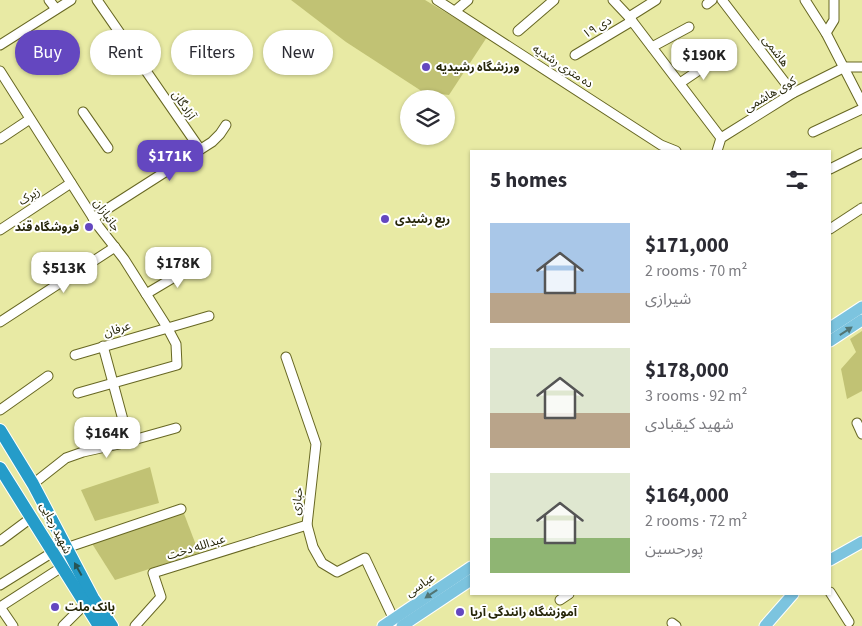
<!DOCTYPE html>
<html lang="en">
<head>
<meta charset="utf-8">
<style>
	body { margin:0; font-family:"Source Sans 3","Noto Sans Arabic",sans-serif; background:#f7f7f7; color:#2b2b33; height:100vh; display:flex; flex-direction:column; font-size:19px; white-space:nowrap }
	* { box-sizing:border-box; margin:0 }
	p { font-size:16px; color:#7c7c81 }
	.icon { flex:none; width:28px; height:28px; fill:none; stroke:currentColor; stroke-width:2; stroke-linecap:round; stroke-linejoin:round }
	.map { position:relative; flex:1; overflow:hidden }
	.panel { position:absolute; left:470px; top:150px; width:361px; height:445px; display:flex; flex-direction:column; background:#fff; border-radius:0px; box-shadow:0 1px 4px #0004 }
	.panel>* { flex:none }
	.banner { position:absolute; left:15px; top:30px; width:380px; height:45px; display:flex; gap:10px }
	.buttons { position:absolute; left:400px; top:90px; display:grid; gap:10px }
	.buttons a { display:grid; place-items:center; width:55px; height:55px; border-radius:50%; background:#fff; box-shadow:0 1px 4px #0004; font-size:25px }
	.price { position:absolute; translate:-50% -42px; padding:0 11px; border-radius:10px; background:#fff; color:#222; font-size:16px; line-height:32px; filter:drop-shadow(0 1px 2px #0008) }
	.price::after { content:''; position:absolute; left:50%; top:30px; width:15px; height:11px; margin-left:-8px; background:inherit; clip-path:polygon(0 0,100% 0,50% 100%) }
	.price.current { background:#6447c0; color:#fff }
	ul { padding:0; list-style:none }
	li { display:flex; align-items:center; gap:15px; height:125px; padding:0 20px }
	li span { display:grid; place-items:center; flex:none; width:140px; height:100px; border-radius:0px; color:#555 }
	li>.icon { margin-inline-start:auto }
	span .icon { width:60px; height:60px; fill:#fffc; stroke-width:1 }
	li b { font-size:21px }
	h2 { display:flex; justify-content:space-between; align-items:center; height:60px; padding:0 20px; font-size:21px }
	.pill { padding:0 18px; border-radius:22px; background:#fff; box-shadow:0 1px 4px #0004; font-size:18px; line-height:45px }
	.pill.current { background:#6447c0; color:#fff }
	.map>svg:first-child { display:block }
</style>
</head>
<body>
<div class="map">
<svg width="862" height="626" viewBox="0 0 862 626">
	<rect width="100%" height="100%" fill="#e8eaa4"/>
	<!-- green -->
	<g fill="#c1c274">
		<polygon points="291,0 425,0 487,37 449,95 423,92 346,42"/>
		<polygon points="862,331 862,391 847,399 841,369 856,352 850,339"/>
		<polygon points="150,467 159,503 95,521 81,490"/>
		<polygon points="183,511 199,553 115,580 91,542"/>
	</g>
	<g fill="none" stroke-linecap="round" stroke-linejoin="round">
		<defs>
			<g id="minor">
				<polyline points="49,0 56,9"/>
				<polyline points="97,0 200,149"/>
				<polyline points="437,0 661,145 676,151"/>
				<polyline points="613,0 629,17 721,138"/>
				<polyline points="722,0 793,93"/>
				<polyline points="805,0 826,33 862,103"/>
				<polyline points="707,4 712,0"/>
				<polyline points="455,11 468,0"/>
				<polyline points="629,17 656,0"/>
				<polyline points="518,31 554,0"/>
				<polyline points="826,33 834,20 834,0"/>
				<polyline points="0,45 71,0"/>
				<polyline points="652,47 689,27"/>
				<polyline points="575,55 632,21"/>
				<polyline points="0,71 99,227 124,259 167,327 176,344 177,365 78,393"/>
				<polyline points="680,83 714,60"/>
				<polyline points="83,112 108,148"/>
				<polyline points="813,132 862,109"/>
				<polyline points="0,139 30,119"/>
				<polyline points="717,151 721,138 793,93 845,67 862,67"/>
				<polyline points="830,169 862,153"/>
				<polyline points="93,218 212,142 220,134 226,125"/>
				<polyline points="830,229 862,208"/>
				<polyline points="0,230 71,183"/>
				<polyline points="146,294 198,263"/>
				<polyline points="0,322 115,247"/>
				<polyline points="103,346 129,442"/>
				<polyline points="75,355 209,316"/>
				<polyline points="286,357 316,444 307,525 313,547 322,563 337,572 365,558 396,624"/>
				<polyline points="0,410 48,376"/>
				<polyline points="857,423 862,434"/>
				<polyline points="33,484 66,458 83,452 119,444 176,428"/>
				<polyline points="0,541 31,518"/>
				<polyline points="66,548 181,509"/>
				<polyline points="0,585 53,552"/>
				<polyline points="830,592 849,622"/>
				<polyline points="560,600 569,594"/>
				<polyline points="0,607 62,567"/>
				<polyline points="0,607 13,626"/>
				<polyline points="672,623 676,626"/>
				<polyline points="63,626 85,604"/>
				<polyline points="135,626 161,597 153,573 307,525"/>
			</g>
			<g id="major">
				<polyline points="830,328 862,307"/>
				<polyline points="830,341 862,320"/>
				<polyline points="830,560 862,542"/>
				<polyline points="383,626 471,567"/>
				<polyline points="402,626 471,580"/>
				<polyline points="765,626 793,594"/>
			</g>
			<g id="highway">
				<polyline points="0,430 33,484 93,598 112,626"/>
				<polyline points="0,468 99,626"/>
			</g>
		</defs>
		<!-- minor casing -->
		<use href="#minor" stroke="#676723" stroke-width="11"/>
		<!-- major casing -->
		<use href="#major" stroke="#fff" stroke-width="13"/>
		<!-- highway casing -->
		<use href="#highway" stroke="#fff" stroke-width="14"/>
		<!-- minor -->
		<use href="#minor" stroke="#fff" stroke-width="9"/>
		<!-- major -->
		<use href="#major" stroke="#7cc4df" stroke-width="11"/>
		<!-- highway -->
		<use href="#highway" stroke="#259cc9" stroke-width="12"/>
	</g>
	<!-- one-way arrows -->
	<defs><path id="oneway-solid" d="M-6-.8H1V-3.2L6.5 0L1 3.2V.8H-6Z" transform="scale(1.25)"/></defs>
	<g fill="#517574">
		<use href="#oneway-solid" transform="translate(846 331) rotate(-33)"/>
		<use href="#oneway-solid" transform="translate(431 594) rotate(146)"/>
	</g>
	<use fill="#265556" href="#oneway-solid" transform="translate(78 569) rotate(-119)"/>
	<!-- markers -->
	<g fill="#6447c0" stroke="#fff" stroke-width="2">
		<circle cx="426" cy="67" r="5"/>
		<circle cx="385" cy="219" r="5"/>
		<circle cx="89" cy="227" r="5"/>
		<circle cx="55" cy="607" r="5"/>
		<circle cx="460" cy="612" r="5"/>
	</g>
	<g text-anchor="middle" stroke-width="4" stroke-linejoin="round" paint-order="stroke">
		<!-- street labels -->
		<g font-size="12" fill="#262609" stroke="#fff">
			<text transform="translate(597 27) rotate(-31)" y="4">۱۹ دی</text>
			<text transform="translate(776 51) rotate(53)" y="4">هاشمی</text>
			<text transform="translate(563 66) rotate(33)" y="4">ده متری رشدیه</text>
			<text transform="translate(770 94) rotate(-30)" y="4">کوی هاشمی</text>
			<text transform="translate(184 105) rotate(56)" y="4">آزادگان</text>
			<text transform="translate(29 196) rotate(-33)" y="4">زیرک</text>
			<text transform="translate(107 215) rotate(55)" y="4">جانبازان</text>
			<text transform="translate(117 329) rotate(-17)" y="4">عرفان</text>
			<text transform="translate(297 501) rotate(-83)" y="4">خبازی</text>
			<text transform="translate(56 528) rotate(63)" y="4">شهید رجایی</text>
			<text transform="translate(196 547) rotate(-17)" y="4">عبدالله دخت</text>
			<text transform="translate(420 585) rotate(-34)" y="4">عباسى</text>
		</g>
		<!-- poi labels -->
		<g font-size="12" font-weight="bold" fill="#262609" stroke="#fff" text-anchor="start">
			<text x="436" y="71">ورزشگاه رشیدیه</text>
			<text x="395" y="223">ربع رشیدی</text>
			<text x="79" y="231" text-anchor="end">فروشگاه قند</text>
			<text x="65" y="611">بانک ملت</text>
			<text x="470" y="616">آموزشگاه رانندگی آریا</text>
		</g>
	</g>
</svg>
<div class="buttons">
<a><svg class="icon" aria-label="layers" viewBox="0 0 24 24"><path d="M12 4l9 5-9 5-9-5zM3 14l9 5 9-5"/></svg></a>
</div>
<b class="price" style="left:704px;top:81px">$190K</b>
<b class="price current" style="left:170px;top:182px">$171K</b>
<b class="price" style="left:178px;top:289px">$178K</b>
<b class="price" style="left:64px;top:294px">$513K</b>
<b class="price" style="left:107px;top:459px">$164K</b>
<div class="banner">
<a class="pill current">Buy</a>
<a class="pill">Rent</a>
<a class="pill">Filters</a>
<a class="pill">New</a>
</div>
<section class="panel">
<h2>5 homes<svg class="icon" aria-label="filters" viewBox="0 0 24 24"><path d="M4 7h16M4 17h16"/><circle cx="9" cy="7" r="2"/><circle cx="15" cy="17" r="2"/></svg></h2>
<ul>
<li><span style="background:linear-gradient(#a9c7e8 70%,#b9a48a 0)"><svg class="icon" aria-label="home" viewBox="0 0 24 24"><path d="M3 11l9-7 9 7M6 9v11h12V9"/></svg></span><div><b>$171,000</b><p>2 rooms · 70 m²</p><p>شیرازی</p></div></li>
<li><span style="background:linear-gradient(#dfe7d0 65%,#b9a48a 0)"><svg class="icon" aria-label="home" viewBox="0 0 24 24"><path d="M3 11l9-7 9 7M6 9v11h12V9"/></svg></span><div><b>$178,000</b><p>3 rooms · 92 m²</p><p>شهید کیقبادی</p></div></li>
<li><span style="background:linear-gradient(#dfe7d0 65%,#8fb573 0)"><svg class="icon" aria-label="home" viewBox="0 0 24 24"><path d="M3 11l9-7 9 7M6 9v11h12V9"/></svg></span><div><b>$164,000</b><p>2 rooms · 72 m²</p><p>پورحسین</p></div></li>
</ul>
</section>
</div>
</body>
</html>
